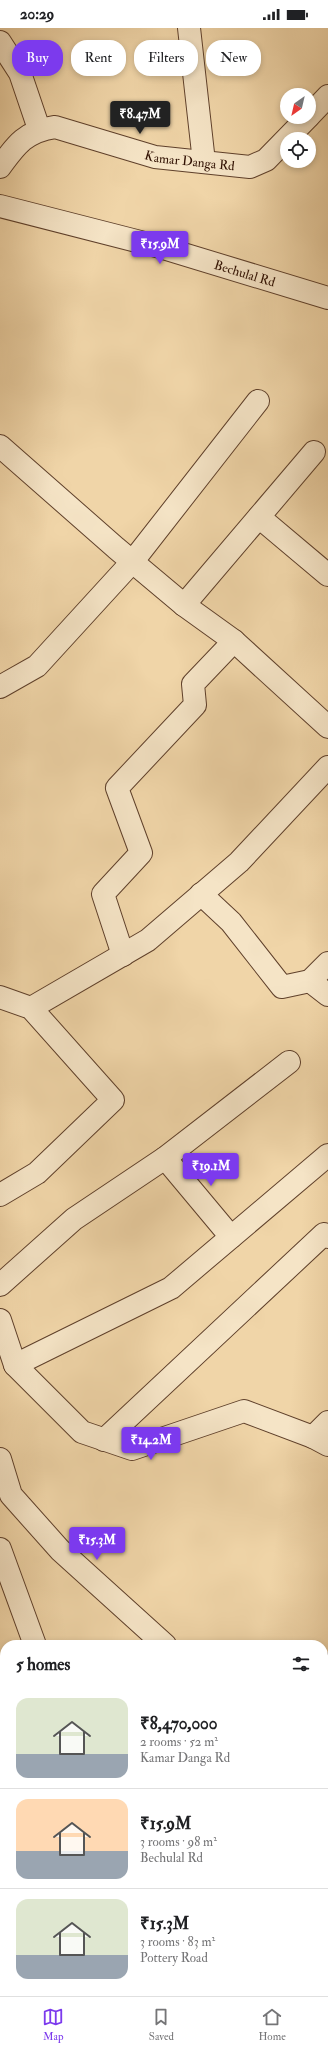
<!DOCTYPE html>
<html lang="en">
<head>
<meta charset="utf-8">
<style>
	body { margin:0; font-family:"IM FELL Double Pica",serif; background:#f6f6f6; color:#202124; height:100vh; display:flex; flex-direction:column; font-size:15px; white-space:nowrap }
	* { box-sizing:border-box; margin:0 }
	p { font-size:13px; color:#757577 }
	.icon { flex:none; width:22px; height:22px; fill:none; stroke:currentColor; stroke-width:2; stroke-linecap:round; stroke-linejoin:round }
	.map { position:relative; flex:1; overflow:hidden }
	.sheet { position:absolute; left:0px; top:1612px; width:328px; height:356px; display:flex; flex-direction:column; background:#fff; border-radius:16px 16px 0 0; box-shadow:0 2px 6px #0003 }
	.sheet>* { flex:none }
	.banner { position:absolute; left:12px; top:12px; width:304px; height:36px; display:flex; gap:8px }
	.needle { width:26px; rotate:214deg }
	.controls { position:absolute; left:280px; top:60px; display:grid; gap:8px }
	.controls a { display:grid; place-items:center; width:36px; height:36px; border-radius:50%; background:#fff; box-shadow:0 2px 6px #0003; font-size:20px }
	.price { position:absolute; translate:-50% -34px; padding:0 9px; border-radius:4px; background:#7c3aed; color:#fff; font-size:13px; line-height:26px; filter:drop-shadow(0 1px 2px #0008) }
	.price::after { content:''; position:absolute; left:50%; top:24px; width:12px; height:9px; margin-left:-6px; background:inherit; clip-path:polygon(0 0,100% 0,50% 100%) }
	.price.selected { background:#222; color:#fff }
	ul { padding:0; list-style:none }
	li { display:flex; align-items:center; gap:12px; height:100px; padding:0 16px }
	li+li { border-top:1px solid #e0e0e0 }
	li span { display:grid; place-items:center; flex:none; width:112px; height:80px; border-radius:12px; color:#555 }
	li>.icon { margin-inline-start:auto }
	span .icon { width:48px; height:48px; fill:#fffc; stroke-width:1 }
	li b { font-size:17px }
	h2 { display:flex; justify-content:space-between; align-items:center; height:48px; padding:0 16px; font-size:17px }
	.chip { padding:0 14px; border-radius:16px; background:#fff; box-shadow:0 2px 6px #0003; font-size:14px; line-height:36px }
	.chip.selected { background:#7c3aed; color:#fff }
	.status { display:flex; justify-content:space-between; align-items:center; height:28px; padding:0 20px; background:#fff; direction:ltr }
	.status svg { height:11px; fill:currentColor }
	.dock { display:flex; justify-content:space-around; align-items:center; height:56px; border-top:1px solid #e0e0e0; background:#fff; font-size:11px; color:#757577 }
	.dock a { display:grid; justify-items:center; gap:2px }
	.dock .selected { color:#7c3aed }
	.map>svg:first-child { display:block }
</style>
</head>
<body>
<div class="status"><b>20:29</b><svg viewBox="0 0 49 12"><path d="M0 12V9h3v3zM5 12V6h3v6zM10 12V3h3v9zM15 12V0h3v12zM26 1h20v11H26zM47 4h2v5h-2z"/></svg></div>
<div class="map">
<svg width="328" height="1968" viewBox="0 0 328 1968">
	<rect width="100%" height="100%" fill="#f0d5a8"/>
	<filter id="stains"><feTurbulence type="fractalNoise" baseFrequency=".005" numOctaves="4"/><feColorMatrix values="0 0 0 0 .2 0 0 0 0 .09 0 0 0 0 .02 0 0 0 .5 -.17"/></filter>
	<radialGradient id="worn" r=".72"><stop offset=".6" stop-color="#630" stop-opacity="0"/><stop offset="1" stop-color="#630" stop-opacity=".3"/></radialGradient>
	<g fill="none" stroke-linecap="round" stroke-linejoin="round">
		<defs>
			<g id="minor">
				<polyline points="189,0 204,134"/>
				<polyline points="0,14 20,45 39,101"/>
				<polyline points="309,88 328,68"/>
				<path id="s1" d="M 0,139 C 16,117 26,103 55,99 L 155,129 L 250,139 L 266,132 L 308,89"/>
				<path id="s2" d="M 0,178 L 160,219 L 328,270"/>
				<polyline points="0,418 116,520 184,577 234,613 328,699"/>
				<polyline points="259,489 328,547"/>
				<polyline points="184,577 314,424"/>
				<polyline points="0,659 37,638 133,533 258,373"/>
				<polyline points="201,866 231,894 282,959 310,953 328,935"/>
				<polyline points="123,927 103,866 141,825 117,760 195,677 193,656 234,613"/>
				<polyline points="310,953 328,967"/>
				<polyline points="0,969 31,980 113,1072 37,1145 0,1167"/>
				<polyline points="31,980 148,912 239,834 328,739"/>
				<polyline points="165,1130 231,1209"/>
				<polyline points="0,1257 74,1191 165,1130 289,1034"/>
				<polyline points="0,1292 15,1337 82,1404 132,1421 244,1383 313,1409 328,1417"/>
				<polyline points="15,1337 171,1260 328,1127"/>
				<polyline points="313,1409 328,1394"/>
				<polyline points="104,1412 324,1206 328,1209"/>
				<polyline points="0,1431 11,1467 60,1522 165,1617"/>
				<polyline points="0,1521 35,1617"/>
				<polyline points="0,1725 5,1721"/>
				<polyline points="323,1757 328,1761"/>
				<polyline points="0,1889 5,1884"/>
			</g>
		</defs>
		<!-- minor casing -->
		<use href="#minor" stroke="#5f402b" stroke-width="24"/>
		<!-- minor -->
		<use href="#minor" stroke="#f5e4c6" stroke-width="22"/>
		<!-- rail -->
		<g stroke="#2f0f01" stroke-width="3" stroke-dasharray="7 7" stroke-linecap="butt">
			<polyline points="323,1630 328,1624"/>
			<polyline points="323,1661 328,1655"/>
			<polyline points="51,1968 55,1963"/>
			<polyline points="76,1968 80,1963"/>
		</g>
	</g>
	<g text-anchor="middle" stroke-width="4" stroke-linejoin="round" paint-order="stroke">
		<!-- street labels -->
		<g font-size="13" fill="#2f0f01" stroke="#f5e4c6">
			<text dy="5" stroke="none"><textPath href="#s1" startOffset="210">Kamar Danga Rd</textPath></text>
			<text dy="5" stroke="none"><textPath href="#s2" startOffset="254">Bechulal Rd</textPath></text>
		</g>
	</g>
	<rect width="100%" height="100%" filter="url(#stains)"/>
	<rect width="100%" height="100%" fill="url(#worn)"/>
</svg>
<div class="controls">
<a><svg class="needle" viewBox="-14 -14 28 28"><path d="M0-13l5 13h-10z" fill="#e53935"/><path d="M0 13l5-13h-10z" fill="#757577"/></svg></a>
<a><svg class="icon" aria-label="locate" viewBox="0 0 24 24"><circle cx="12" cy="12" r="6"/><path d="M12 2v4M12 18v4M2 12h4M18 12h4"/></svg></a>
</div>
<b class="price selected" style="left:140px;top:107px">₹8.47M</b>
<b class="price" style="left:160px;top:237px">₹15.9M</b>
<b class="price" style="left:211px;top:1159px">₹19.1M</b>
<b class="price" style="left:151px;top:1433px">₹14.2M</b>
<b class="price" style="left:97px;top:1533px">₹15.3M</b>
<div class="banner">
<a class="chip selected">Buy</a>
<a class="chip">Rent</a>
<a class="chip">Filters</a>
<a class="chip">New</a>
</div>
<section class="sheet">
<h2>5 homes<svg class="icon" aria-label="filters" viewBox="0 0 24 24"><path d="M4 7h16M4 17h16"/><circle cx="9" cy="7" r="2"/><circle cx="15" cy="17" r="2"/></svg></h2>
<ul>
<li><span style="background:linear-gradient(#dfe7d0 70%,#9aa5b1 0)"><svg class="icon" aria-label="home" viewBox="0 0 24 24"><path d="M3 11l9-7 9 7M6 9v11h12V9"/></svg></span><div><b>₹8,470,000</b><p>2 rooms · 52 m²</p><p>Kamar Danga Rd</p></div></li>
<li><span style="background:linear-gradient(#ffd9b3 65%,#9aa5b1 0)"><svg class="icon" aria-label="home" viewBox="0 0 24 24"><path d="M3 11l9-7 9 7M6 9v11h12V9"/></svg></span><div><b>₹15.9M</b><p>3 rooms · 98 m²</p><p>Bechulal Rd</p></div></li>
<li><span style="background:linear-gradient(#dfe7d0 70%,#9aa5b1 0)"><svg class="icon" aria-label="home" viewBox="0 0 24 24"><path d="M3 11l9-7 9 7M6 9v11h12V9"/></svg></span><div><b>₹15.3M</b><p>3 rooms · 83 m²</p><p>Pottery Road</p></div></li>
</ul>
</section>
</div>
<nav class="dock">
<a class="selected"><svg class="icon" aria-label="map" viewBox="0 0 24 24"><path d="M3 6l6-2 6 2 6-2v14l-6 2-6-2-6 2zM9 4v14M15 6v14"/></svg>Map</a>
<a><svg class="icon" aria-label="saved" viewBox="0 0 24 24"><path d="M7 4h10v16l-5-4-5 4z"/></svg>Saved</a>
<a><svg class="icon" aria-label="home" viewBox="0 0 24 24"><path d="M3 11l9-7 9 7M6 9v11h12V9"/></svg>Home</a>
</nav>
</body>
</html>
